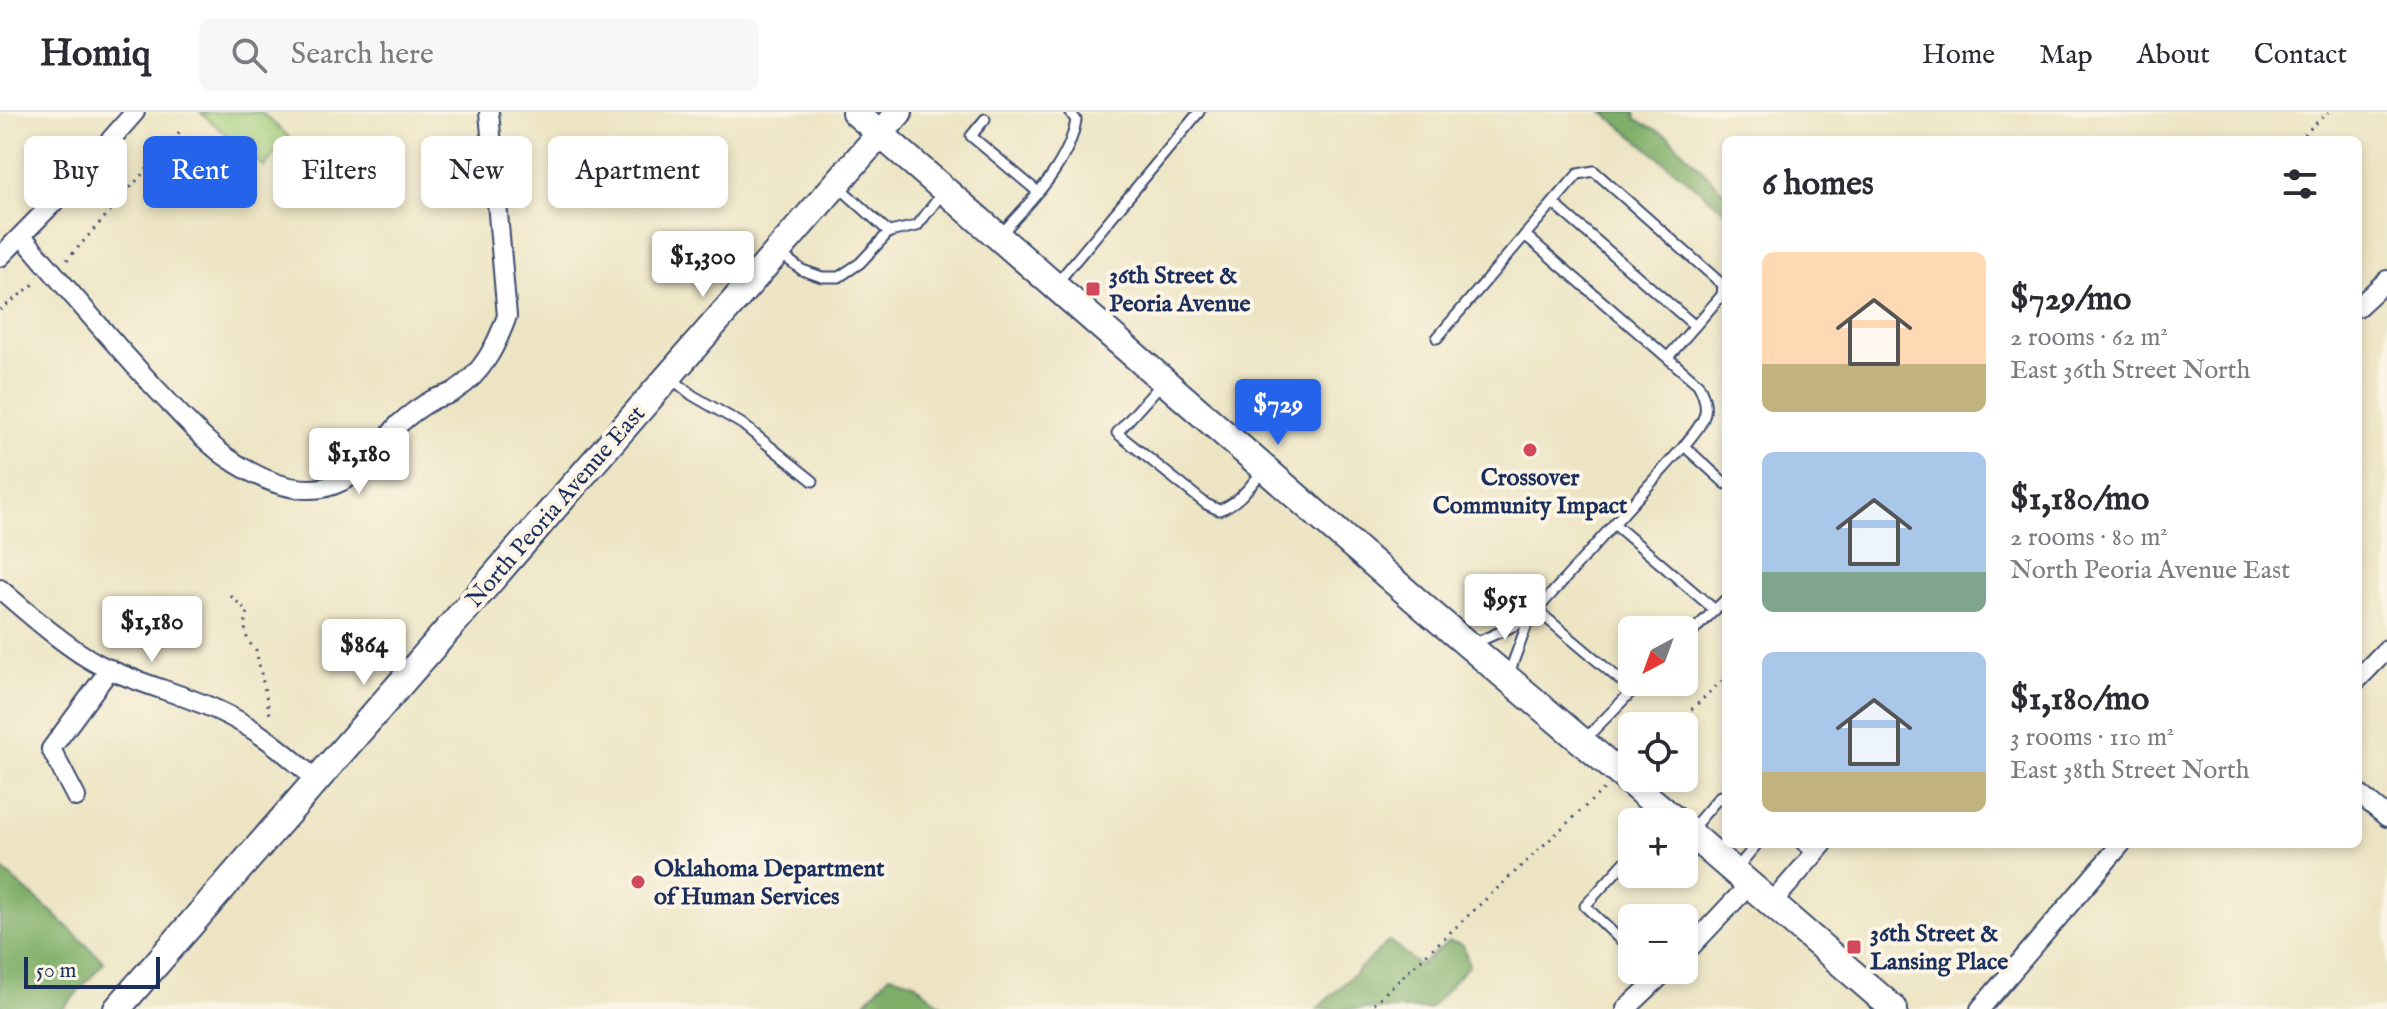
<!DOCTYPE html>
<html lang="en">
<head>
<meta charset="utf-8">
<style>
	body { margin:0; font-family:"IM FELL English",serif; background:#f7f7f7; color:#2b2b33; height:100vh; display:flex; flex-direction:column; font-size:30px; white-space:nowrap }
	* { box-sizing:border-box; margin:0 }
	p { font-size:26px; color:#7c7c81 }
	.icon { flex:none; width:44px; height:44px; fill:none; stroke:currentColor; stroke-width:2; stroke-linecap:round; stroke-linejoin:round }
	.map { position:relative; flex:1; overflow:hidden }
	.side { position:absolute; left:1722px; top:24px; width:640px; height:712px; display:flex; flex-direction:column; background:#fff; border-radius:12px; box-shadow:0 4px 12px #0003 }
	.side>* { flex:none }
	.top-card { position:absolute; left:24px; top:24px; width:760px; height:72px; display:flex; gap:16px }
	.needle { width:52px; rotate:221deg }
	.buttons { position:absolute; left:1618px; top:504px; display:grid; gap:16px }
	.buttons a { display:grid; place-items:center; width:80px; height:80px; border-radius:12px; background:#fff; box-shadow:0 4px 12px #0003; font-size:40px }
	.scale { position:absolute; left:24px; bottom:20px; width:136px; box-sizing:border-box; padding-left:8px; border:4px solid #1b2f5e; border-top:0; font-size:22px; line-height:28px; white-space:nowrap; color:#1b2f5e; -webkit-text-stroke:6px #fcf5e5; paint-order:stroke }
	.price { position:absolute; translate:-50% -68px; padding:0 18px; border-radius:8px; background:#fff; color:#222; font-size:26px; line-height:52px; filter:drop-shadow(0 2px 4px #0008) }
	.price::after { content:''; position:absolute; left:50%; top:48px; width:24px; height:18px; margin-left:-12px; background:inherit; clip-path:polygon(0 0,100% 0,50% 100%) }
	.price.current { background:#2563eb; color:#fff }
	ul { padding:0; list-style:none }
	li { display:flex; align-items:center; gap:24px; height:200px; padding:0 40px }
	li span { display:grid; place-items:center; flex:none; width:224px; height:160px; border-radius:12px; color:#555 }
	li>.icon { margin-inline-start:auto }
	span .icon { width:96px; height:96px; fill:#fffc; stroke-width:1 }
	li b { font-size:34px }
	h2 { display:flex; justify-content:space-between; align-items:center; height:96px; padding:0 40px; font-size:34px }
	.pill { padding:0 28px; border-radius:12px; background:#fff; box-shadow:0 4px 12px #0003; font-size:28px; line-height:72px }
	.pill.current { background:#2563eb; color:#fff }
	header { display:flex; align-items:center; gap:48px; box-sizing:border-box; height:112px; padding:0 40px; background:#fff; border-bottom:2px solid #e1e1e2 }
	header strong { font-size:38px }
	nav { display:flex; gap:44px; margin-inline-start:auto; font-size:28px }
	.search { width:560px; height:72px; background:#f7f7f7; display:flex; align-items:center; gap:20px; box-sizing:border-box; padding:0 28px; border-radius:12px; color:#7c7c81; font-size:30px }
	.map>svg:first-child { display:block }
</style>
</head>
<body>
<header>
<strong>Homiq</strong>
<div class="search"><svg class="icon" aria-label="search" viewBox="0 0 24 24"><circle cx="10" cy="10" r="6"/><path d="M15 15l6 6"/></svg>Search here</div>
<nav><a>Home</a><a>Map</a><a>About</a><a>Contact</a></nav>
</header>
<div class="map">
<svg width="2387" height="897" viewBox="0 0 2387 897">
	<rect width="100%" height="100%" fill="#fcf5e5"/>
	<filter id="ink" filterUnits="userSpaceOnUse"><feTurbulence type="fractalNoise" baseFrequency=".0125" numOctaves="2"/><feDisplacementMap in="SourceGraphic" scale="16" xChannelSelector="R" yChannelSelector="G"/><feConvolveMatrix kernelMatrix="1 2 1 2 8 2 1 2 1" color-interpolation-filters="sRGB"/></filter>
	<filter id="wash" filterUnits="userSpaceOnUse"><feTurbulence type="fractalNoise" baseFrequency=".006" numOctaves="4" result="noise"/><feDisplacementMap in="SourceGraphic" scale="32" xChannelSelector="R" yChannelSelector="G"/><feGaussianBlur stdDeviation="1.8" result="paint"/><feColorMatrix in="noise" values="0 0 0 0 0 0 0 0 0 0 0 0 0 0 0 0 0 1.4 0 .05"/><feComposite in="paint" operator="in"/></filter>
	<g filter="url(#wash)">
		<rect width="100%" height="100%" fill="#ece4c2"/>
		<!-- green -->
		<polygon fill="#9eca77" stroke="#5c7c6a" stroke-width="2" points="261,0 289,25 264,55 201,1"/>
		<!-- forest -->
		<g fill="#7eae68" stroke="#4c6e63" stroke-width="2">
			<polygon points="1603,0 1635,0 1636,7 1668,24 1726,82 1726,100"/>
			<polygon points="0,756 53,801 104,850 63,897 0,897"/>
			<path d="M 1389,829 C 1401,836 1408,847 1420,853 L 1449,829 L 1463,833 L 1469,853 L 1429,897 L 1317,897 Z"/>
			<polygon points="890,863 912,869 946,897 859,897"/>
		</g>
	</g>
	<g filter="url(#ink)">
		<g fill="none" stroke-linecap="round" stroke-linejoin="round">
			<defs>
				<g id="service">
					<polyline points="985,7 971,24 1038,80"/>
					<polyline points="838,74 889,120"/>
					<polyline points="1553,91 1695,214"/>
					<path d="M 1001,122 C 1030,90 1069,53 1076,8 L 1070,0"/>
					<polyline points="1525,123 1578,62 1594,59 1723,173 1722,183 1668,245"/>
					<polyline points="781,142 802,158 822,165 839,165 860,151 889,120 917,114 944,79"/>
					<polyline points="1057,171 1199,0"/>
					<path d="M 1437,226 L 1525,123 L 1698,272 C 1714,301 1702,311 1684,334 L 1726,372"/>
					<polyline points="671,266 692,283 742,312 813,369"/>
					<path d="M 1163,270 L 1117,321 L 1206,392 L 1219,398 C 1239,391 1250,374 1263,359"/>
					<polyline points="1684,334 1614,412 1715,498"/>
					<polyline points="1538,499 1632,578"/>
					<polyline points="1684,528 1726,487"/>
					<polyline points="1473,532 1529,507 1614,412"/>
					<polyline points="1508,564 1529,507"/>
					<polyline points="1585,627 1641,570"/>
					<polyline points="1691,718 1720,684 1726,689"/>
					<polyline points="1801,732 1814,743"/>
					<polyline points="1632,742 1585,794 1632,839"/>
					<polyline points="1736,757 1757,732"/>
				</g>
				<g id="minor">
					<path d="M 22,124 C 67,177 112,230 159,280 C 180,302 201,326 225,344 C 255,365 296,386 333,373 C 365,362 378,335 399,312 C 408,304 423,293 434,287 C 441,284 450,283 456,278 C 483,261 497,232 507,204 L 489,0"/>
					<polyline points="0,145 70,74 135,0"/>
					<polyline points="2358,195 2387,168"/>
					<path d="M 0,477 C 28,501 69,538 102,554 C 139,572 180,581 217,598 C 255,615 285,640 316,668"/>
					<polyline points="2358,567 2387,537"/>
					<polyline points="2358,681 2387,705"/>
					<polyline points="76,685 51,637 110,557"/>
					<polyline points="1772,791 1823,732"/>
					<polyline points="1684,842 1750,772"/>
					<polyline points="1626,897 1667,858"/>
					<polyline points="1980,897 2121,732"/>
				</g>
				<g id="secondary">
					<polyline points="855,0 1427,498 1677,710"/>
					<polyline points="1684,716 1894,897"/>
					<polyline points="117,897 899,0"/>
				</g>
			</defs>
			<!-- service casing -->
			<use href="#service" stroke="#3a4a6d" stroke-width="13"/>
			<!-- minor casing -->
			<use href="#minor" stroke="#3a4a6d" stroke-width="22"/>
			<!-- secondary casing -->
			<use href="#secondary" stroke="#3a4a6d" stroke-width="30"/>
			<!-- path -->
			<g stroke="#3a4a6d" stroke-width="3" stroke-dasharray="2 6" stroke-linecap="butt">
				<polyline points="2298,28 2328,0"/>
				<polyline points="67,148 182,17"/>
				<polyline points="0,198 38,169"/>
				<path d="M 231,484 L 248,500 C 243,515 244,527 256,538 L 271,607"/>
				<polyline points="1674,614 1726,565"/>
				<polyline points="1368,897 1605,676"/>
			</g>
			<!-- service -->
			<use href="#service" stroke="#fff" stroke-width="9"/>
			<!-- minor -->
			<use href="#minor" stroke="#fff" stroke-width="18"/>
			<!-- secondary -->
			<use href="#secondary" stroke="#fff" stroke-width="26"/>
		</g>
	</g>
	<!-- markers -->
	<g fill="#d1495b" stroke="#fcf5e5" stroke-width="3">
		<rect x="1085" y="169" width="16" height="16" rx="4"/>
		<circle cx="1530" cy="338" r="8"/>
		<circle cx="638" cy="770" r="8"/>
		<rect x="1846" y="827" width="16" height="16" rx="4"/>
	</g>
	<g text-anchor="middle" stroke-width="8" stroke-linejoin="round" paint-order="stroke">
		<!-- poi labels -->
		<g font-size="24" font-weight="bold" fill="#1b2f5e" stroke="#fcf5e5" text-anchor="start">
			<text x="1109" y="171">36th Street &amp;<tspan x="1109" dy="28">Peoria Avenue</tspan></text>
			<text x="1530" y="373" text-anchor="middle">Crossover<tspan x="1530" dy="28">Community Impact</tspan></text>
			<text x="654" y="764">Oklahoma Department<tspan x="654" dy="28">of Human Services</tspan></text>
			<text x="1870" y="829">36th Street &amp;<tspan x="1870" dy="28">Lansing Place</tspan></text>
		</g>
		<!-- street labels -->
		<g font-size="24" fill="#1b2f5e" stroke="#fcf5e5">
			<text transform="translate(555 394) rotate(-49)" y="8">North Peoria Avenue East</text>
		</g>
	</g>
</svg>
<div class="buttons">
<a><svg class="needle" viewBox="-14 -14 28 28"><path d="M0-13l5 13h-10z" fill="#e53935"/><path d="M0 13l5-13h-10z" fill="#7c7c81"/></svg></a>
<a><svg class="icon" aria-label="locate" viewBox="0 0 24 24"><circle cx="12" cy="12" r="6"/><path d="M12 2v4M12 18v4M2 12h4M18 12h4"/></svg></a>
<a>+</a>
<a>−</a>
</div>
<div class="scale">50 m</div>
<b class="price" style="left:703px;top:187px">$1,300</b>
<b class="price current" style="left:1278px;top:335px">$729</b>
<b class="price" style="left:359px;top:384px">$1,180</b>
<b class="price" style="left:1505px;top:530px">$951</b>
<b class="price" style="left:152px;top:552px">$1,180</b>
<b class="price" style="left:364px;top:575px">$864</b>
<div class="top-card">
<a class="pill">Buy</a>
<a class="pill current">Rent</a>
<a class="pill">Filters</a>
<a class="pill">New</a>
<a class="pill">Apartment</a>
</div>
<section class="side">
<h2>6 homes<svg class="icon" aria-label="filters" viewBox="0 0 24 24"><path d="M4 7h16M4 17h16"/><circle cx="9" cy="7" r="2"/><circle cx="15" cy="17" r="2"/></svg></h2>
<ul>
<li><span style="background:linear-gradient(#ffd9b3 70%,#c2b280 0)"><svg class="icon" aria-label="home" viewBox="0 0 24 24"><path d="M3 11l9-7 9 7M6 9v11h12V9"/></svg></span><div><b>$729/mo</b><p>2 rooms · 62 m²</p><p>East 36th Street North</p></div></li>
<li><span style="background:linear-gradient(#a9c7e8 75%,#7fa58c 0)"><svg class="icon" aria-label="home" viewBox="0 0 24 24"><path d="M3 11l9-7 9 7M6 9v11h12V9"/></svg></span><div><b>$1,180/mo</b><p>2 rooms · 80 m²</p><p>North Peoria Avenue East</p></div></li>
<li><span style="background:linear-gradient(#a9c7e8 75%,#c2b280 0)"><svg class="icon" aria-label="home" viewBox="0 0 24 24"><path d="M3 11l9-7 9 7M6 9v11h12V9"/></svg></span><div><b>$1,180/mo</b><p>3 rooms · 110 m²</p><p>East 38th Street North</p></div></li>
</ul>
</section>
</div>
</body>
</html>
